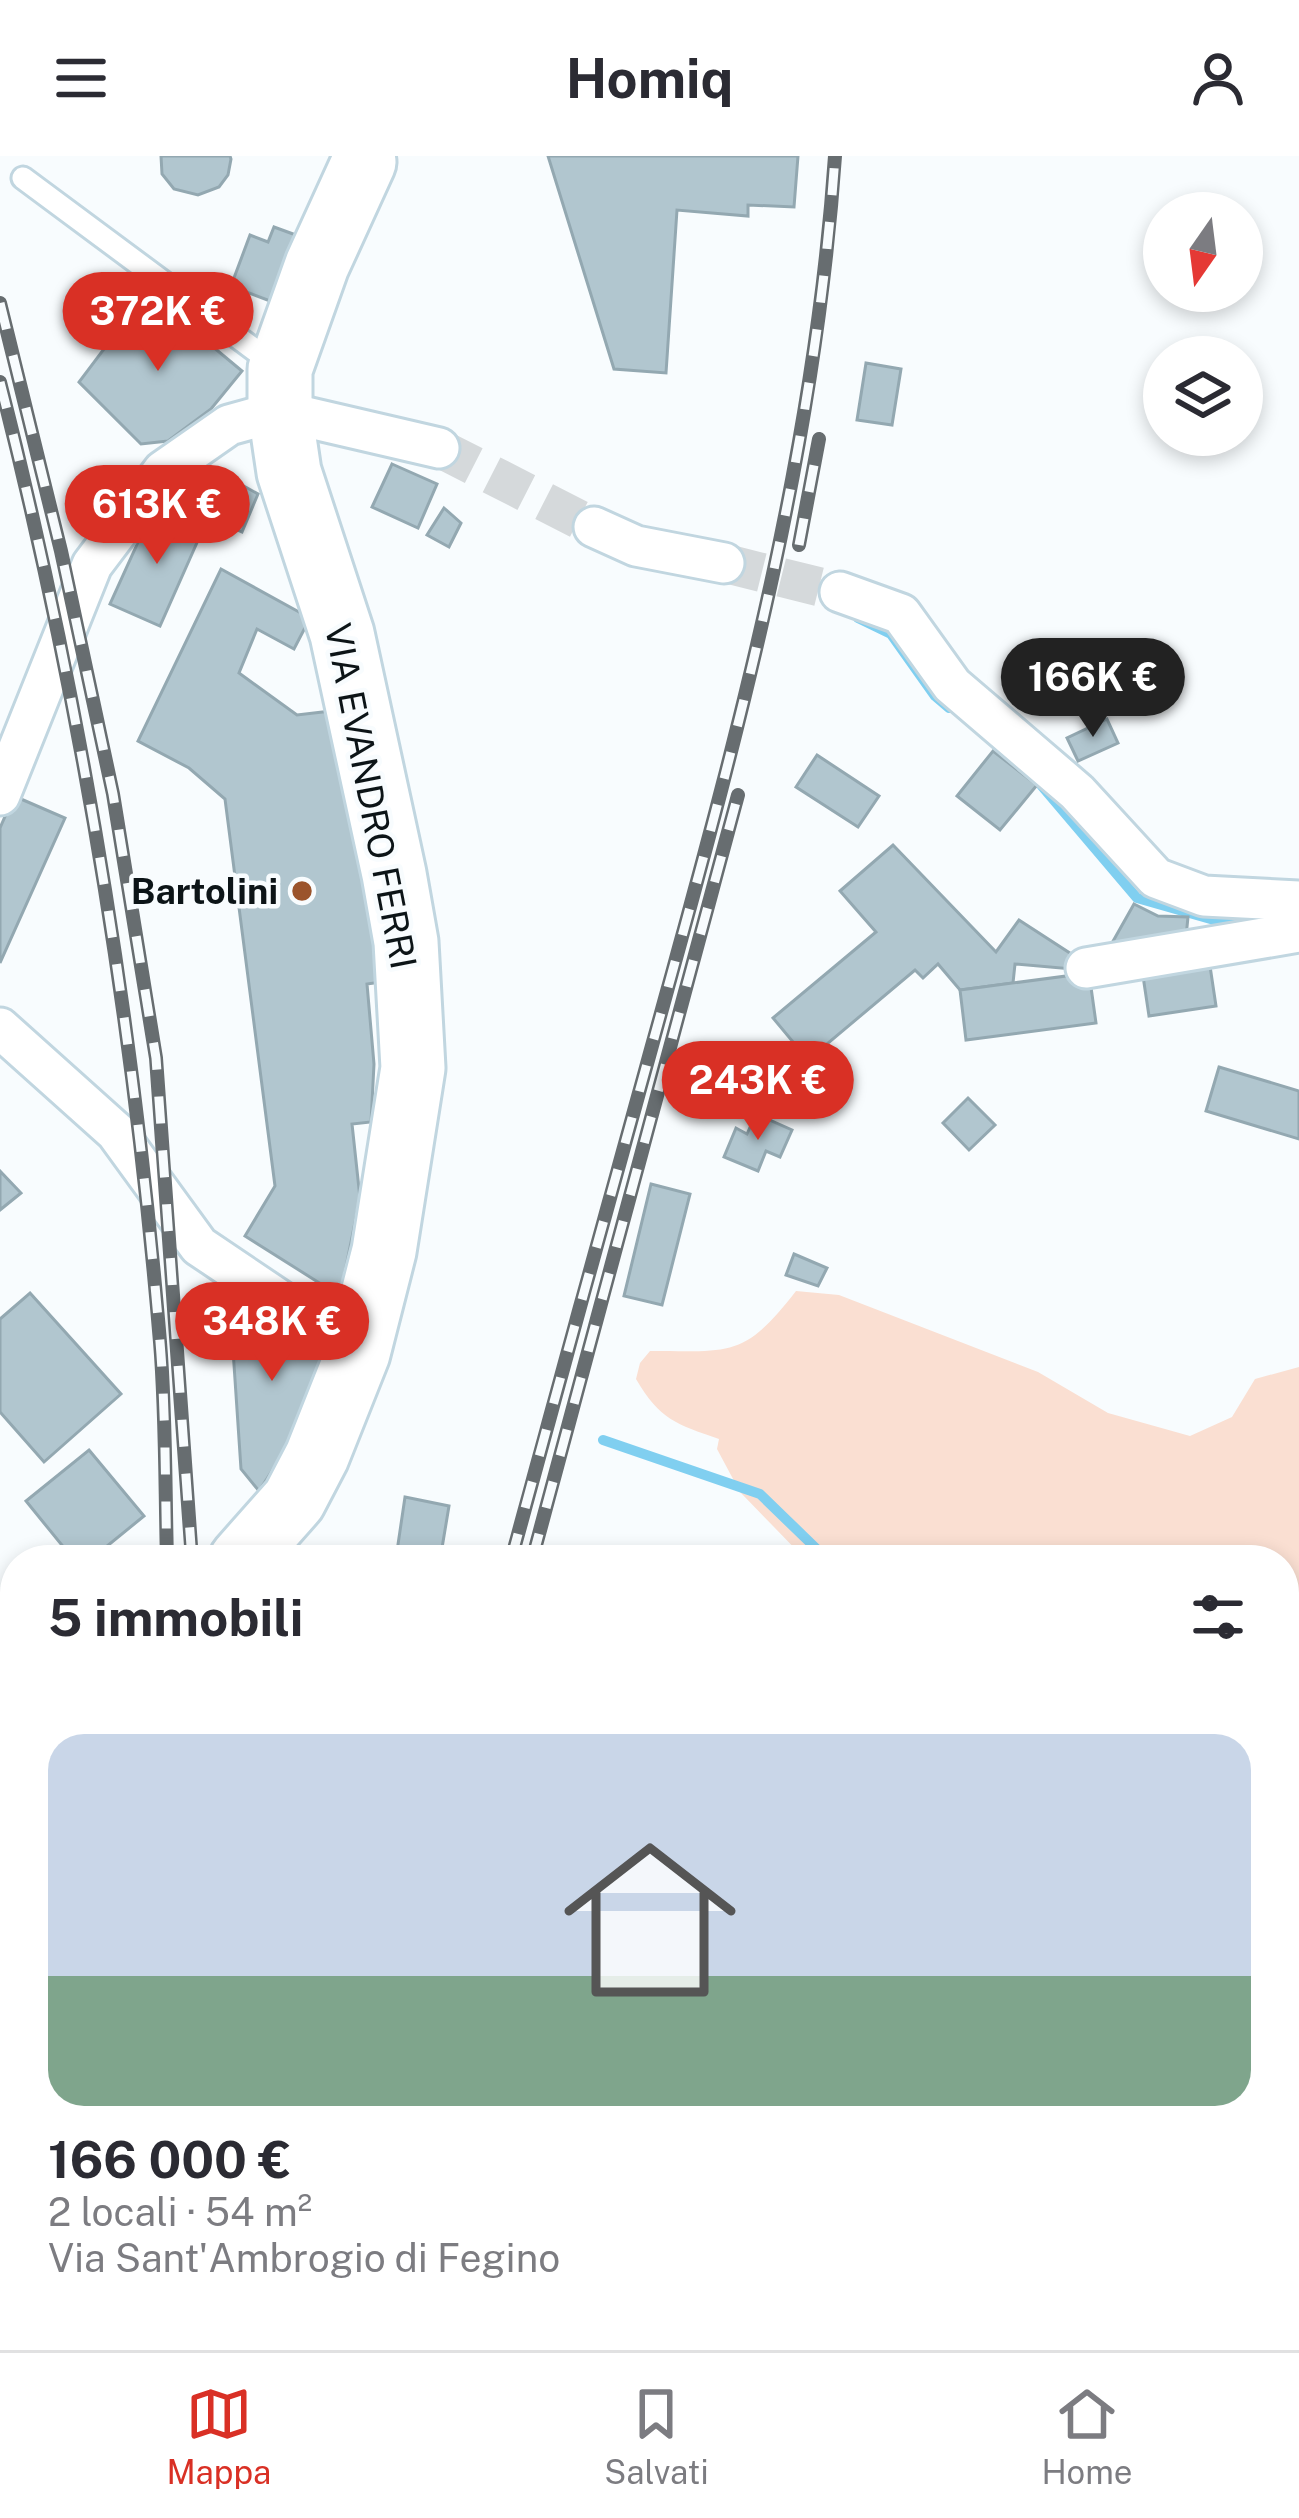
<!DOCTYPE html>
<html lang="it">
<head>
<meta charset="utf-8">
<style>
	body { margin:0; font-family:"Public Sans",sans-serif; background:#f7f7f7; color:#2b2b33; height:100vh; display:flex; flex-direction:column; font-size:45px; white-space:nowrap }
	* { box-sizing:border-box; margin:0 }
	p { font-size:39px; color:#7c7c81 }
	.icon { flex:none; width:66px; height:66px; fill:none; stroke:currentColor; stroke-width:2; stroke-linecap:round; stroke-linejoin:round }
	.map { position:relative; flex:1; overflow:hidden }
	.sheet { position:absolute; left:0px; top:1389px; width:1299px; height:807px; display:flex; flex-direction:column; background:#fff; border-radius:48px 48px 0 0; box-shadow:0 6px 18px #0003 }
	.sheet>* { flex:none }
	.needle { width:78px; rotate:194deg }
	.fabs { position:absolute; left:1143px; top:36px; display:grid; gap:24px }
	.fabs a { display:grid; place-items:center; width:120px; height:120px; border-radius:50%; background:#fff; box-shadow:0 6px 18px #0003; font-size:60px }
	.price { position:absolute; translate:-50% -102px; padding:0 27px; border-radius:42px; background:#d93025; color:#fff; font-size:39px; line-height:78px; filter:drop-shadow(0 3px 6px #0008) }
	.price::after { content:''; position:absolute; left:50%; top:72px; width:36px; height:27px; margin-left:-18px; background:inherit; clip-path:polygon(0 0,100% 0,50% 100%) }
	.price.active { background:#222; color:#fff }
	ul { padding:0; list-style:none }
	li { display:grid; align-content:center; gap:24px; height:636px; padding:0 48px }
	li+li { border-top:3px solid #e1e1e2 }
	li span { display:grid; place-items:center; height:372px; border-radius:36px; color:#555 }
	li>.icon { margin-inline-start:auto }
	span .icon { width:216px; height:216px; fill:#fffc; stroke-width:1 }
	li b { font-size:51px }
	h2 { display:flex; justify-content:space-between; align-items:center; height:144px; padding:0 48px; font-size:51px }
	header { display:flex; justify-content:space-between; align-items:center; height:156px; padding:0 48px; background:#fff; font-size:54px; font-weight:700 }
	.tab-bar { display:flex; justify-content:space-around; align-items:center; height:168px; border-top:3px solid #e1e1e2; background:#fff; font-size:33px; color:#7c7c81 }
	.tab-bar a { display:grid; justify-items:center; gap:6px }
	.tab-bar .active { color:#d93025 }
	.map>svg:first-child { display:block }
</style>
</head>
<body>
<header><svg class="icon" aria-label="menu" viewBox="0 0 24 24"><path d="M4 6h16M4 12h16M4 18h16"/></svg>Homiq<svg class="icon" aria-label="person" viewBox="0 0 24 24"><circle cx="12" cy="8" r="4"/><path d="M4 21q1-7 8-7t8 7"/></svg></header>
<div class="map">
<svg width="1299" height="2194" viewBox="0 0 1299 2194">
	<rect width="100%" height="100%" fill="#f8fcfe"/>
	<!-- green -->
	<path fill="#fadfd2" d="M 796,1135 L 839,1139 L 1038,1216 L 1108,1257 L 1190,1280 L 1232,1261 L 1255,1223 L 1299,1211 L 1299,2194 L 1171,2194 L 1159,2181 L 1284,2181 L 1284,1404 L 806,1404 L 740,1336 L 717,1293 L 719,1283 C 676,1268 660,1264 636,1223 L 640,1207 L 650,1195 C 731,1195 744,1202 796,1135 Z"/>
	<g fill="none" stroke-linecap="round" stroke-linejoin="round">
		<!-- stream -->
		<g stroke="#80cff0" stroke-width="10">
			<polyline points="858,462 891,478 935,540 949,552"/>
			<polyline points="1041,629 1137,742 1228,768 1249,765"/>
			<polyline points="603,1284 760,1338 828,1404"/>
			<polyline points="1194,2181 1203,2194"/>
		</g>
	</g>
	<!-- building -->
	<g fill="#b1c6cf" stroke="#93a8b1" stroke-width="3">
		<polygon points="161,0 230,0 231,3 228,19 219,31 198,39 174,33 162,18"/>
		<polygon points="548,0 798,0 794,51 748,49 748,60 677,54 666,217 614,213"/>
		<polygon points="274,71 304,82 278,148 231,130 250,79 268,86"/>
		<polygon points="147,136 242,215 211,253 168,285 141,288 79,226"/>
		<polygon points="866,207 901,213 892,269 857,264"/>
		<polygon points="203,307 258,338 242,376 170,343"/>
		<polygon points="392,308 437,328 418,372 372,351"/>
		<polygon points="154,351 203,373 160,470 110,448"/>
		<polygon points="444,352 461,367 449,391 427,379"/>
		<polygon points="221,413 310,462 294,493 257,473 239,517 297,559 340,554 381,826 367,828 374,908 371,966 352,968 360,1042 340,1140 245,1080 275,1030 225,643 189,612 138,585"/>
		<polygon points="1107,563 1118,587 1078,605 1067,582"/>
		<polygon points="993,595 1037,629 1000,674 957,640"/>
		<polygon points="817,599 879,640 858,671 796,631"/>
		<polygon points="14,640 65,662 0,807 0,672"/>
		<polygon points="893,689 996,796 1019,764 1079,803 1072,813 1015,808 1013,827 960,834 938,808 923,822 915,814 808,904 773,862 876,776 840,735"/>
		<polygon points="1134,748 1158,760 1188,761 1186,781 1123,794 1112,787"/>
		<polygon points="1210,810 1216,850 1149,860 1143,820"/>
		<polygon points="1089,817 1096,867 966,884 960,834"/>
		<polygon points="1219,911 1299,935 1299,983 1206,955"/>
		<polygon points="968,942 995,969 969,994 943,967"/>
		<polygon points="756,958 792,974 780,1001 766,995 758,1015 724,1001 736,972 747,978"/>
		<polygon points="0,1015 21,1037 0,1054"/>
		<polygon points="651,1028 690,1038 662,1149 624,1140"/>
		<polygon points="794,1098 827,1112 818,1130 786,1119"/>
		<polygon points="30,1137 121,1238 44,1306 0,1256 0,1163"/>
		<polygon points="262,1146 333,1194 306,1262 259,1335 241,1313 230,1149"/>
		<polygon points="89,1294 144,1360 90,1404 74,1404 26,1345"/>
		<polygon points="405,1341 449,1350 440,1404 396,1402"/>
	</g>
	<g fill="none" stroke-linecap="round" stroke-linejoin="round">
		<!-- minor-tunnel -->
		<g stroke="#d5d9db" stroke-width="39" stroke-dasharray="39 20" stroke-linecap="butt">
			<polyline points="439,292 594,371"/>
			<polyline points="724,407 840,436"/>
		</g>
		<defs>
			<g id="service">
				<polyline points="23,22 275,209"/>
				<polyline points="338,2181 345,2194"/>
			</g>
			<g id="minor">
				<polyline points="594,371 636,390 724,407"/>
				<polyline points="840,436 901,458 952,529 1077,636 1156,722 1204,740 1299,745"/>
				<polyline points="0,639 92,409 163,315 229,269 280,255 439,292"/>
				<polyline points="1086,812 1299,776"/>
				<polyline points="0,872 116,976 199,1090 358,1197"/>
				<polyline points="0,1717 15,1704"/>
				<polyline points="0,2154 15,2180"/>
			</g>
			<g id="primary">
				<polyline points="241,1404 294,1344 317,1300 358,1197 384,1095 413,912 406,786 394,718 342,478 289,316 280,255 280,213 317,109 364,6"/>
				<polyline points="0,1581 15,1566"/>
			</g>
		</defs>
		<!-- service casing -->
		<use href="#service" stroke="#c1d6e0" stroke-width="27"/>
		<!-- minor casing -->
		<use href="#minor" stroke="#c1d6e0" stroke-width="45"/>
		<!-- primary casing -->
		<use href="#primary" stroke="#c1d6e0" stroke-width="69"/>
		<!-- service -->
		<use href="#service" stroke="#fff" stroke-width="21"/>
		<!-- minor -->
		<use href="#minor" stroke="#fff" stroke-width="39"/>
		<!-- primary -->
		<use href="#primary" stroke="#fff" stroke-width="63"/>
		<defs>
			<g id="rail">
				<polyline points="0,147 61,395 113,638 156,902 192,1404"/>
				<path d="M 0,226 C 80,541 133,862 160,1186 C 166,1258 165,1331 167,1404"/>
				<polyline points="799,389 819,283"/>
				<path d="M 511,1404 C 564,1208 618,1013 672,817 C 746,548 816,280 835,0"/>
				<polyline points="532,1404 738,639"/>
			</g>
		</defs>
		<!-- rail casing -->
		<use href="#rail" stroke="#676d70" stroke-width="14"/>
		<!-- rail -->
		<use href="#rail" stroke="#f8fcfe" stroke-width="9" stroke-dasharray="27" stroke-linecap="butt"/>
	</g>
	<!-- markers -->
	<circle fill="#9b542c" stroke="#f8fcfe" stroke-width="4.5" cx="302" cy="735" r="12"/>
	<g text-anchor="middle" stroke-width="9" stroke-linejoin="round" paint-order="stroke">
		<!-- street labels -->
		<g font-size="36" fill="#0c1417" stroke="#f8fcfe">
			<text transform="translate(371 640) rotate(79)" y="13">VIA EVANDRO FERRI</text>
		</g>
		<!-- poi labels -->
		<g font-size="36" font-weight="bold" fill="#0c1417" stroke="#f8fcfe" text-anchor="end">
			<text x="278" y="748">Bartolini</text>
		</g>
	</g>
</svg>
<div class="fabs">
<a><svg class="needle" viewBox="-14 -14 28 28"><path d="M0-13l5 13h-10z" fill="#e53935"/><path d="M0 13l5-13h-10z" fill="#7c7c81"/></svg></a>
<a><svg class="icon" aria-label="layers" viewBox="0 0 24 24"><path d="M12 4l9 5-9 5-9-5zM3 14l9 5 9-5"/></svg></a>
</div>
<b class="price" style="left:158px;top:218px">372K €</b>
<b class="price" style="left:157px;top:411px">613K €</b>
<b class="price active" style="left:1093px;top:584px">166K €</b>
<b class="price" style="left:758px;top:987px">243K €</b>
<b class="price" style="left:272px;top:1228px">348K €</b>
<section class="sheet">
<h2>5 immobili<svg class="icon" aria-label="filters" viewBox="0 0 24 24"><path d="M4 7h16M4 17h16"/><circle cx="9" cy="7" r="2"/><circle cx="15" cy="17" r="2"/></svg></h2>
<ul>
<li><span style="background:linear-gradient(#c9d6e8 65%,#7fa58c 0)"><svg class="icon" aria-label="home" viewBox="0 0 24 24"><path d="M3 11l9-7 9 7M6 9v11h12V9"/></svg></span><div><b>166 000 €</b><p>2 locali · 54 m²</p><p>Via Sant'Ambrogio di Fegino</p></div></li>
</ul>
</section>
</div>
<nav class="tab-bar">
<a class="active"><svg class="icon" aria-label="map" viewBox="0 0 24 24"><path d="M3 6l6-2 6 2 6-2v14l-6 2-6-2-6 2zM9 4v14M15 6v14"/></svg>Mappa</a>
<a><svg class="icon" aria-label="saved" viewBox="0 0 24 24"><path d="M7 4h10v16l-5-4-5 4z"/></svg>Salvati</a>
<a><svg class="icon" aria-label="home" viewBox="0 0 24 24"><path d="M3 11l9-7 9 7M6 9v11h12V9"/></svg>Home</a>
</nav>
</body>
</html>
